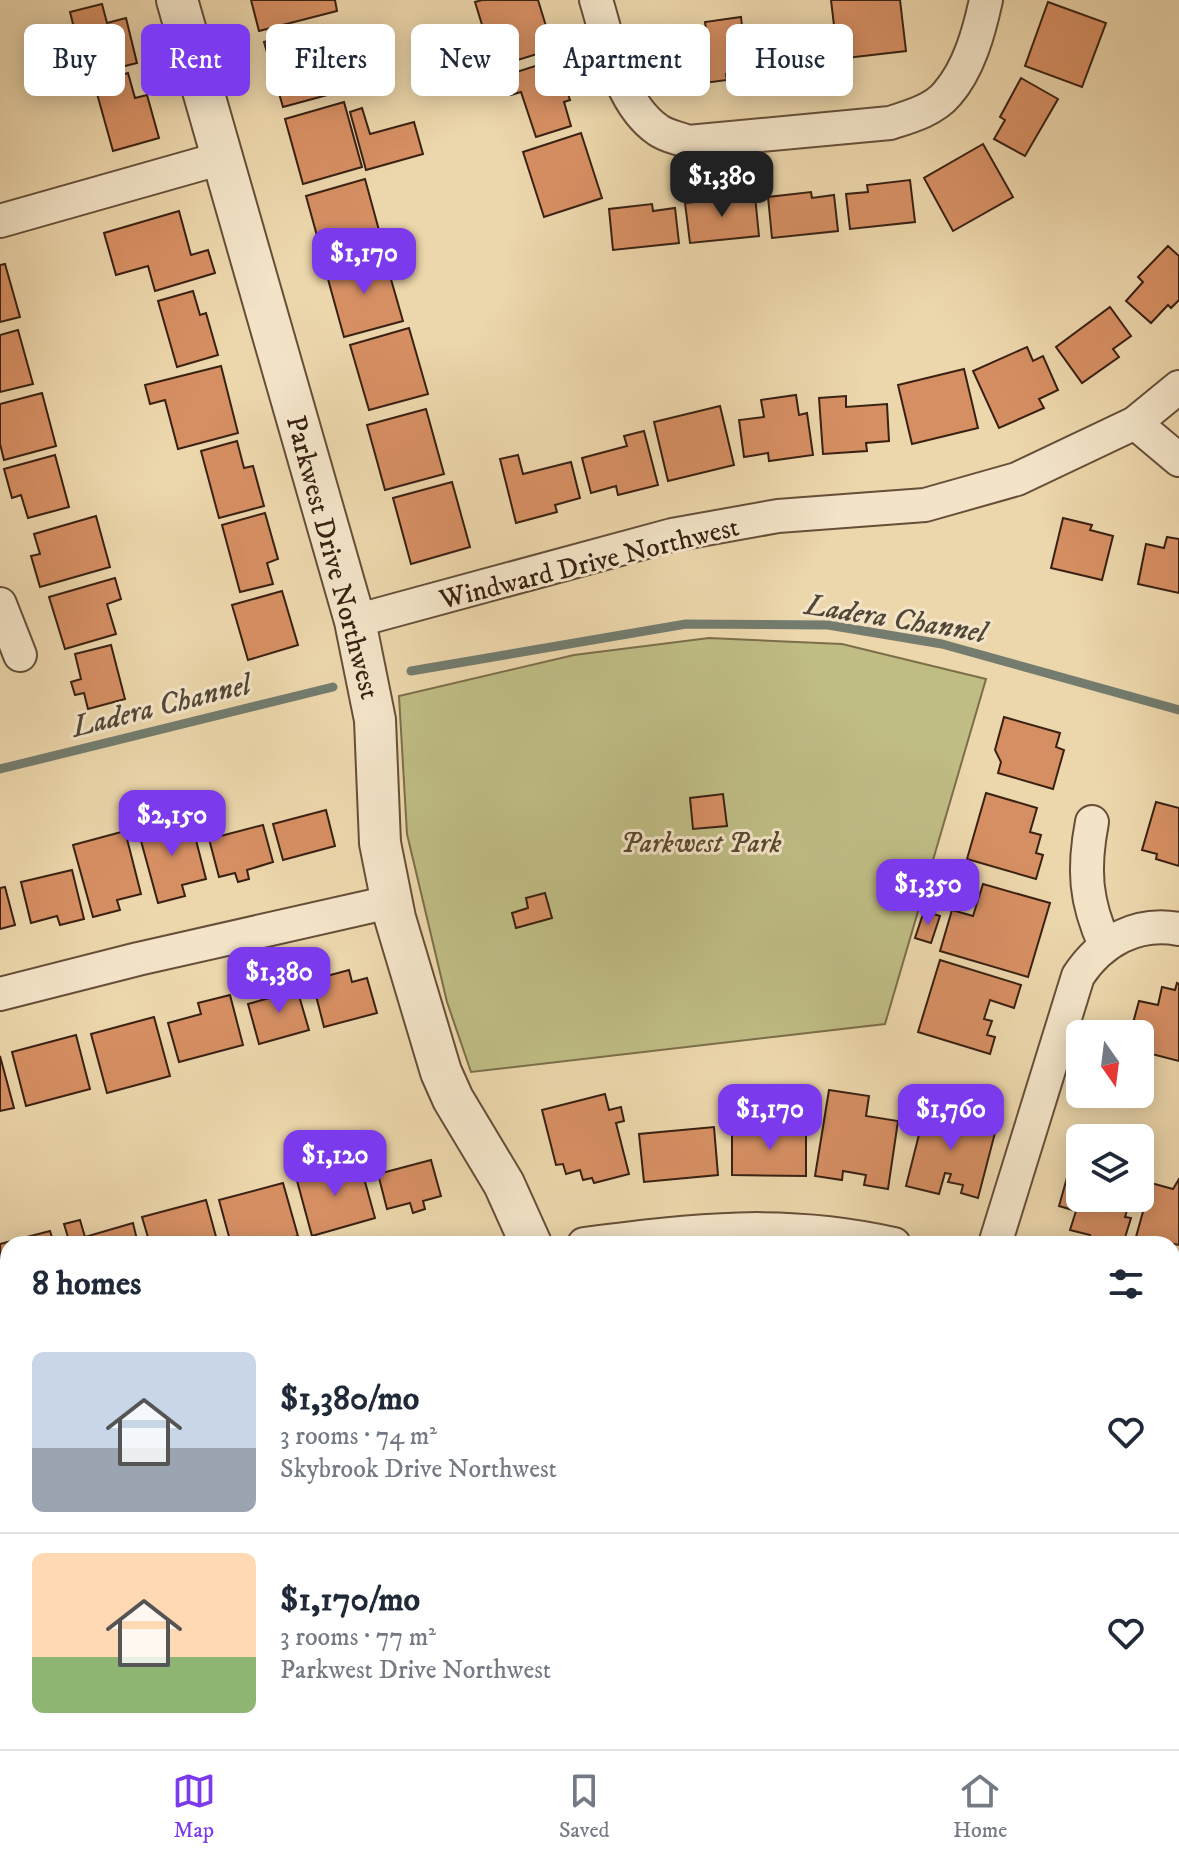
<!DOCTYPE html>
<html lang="en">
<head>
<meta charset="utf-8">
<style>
	body { margin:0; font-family:"IM FELL DW Pica",serif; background:#f2f2f3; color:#1f2937; height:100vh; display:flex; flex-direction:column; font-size:30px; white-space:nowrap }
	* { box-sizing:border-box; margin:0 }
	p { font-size:26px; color:#747a83 }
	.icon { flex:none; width:44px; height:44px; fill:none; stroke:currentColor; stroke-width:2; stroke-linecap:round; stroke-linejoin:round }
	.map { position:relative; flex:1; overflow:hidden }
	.drawer { position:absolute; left:0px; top:1236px; width:1180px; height:514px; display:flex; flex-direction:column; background:#fff; border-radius:24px 24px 0 0; box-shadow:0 4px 20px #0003 }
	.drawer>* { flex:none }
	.banner { position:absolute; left:24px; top:24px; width:1132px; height:72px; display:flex; gap:16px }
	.needle { width:52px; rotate:166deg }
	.controls { position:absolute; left:1066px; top:1020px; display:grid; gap:16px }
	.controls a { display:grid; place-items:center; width:88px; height:88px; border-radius:12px; background:#fff; box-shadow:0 4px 20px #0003; font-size:40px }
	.price { position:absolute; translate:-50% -68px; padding:0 18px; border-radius:16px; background:#7c3aed; color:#fff; font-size:26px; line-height:52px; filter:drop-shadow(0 2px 4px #0008) }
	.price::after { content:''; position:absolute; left:50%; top:48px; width:24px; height:18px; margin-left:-12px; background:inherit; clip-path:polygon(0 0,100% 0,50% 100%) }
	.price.active { background:#222; color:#fff }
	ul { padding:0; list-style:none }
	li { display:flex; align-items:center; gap:24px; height:200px; padding:0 32px }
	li+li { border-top:2px solid #e0e1e3 }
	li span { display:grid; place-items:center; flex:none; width:224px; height:160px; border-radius:12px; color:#555 }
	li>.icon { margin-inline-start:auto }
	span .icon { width:96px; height:96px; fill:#fffc; stroke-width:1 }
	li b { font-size:34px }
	h2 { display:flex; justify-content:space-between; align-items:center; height:96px; padding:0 32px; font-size:34px }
	.pill { padding:0 28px; border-radius:12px; background:#fff; box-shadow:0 4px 20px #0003; font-size:28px; line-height:72px }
	.pill.active { background:#7c3aed; color:#fff }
	.menu { display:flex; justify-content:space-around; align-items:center; height:112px; border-top:2px solid #e0e1e3; background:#fff; font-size:22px; color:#747a83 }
	.menu a { display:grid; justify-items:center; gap:4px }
	.menu .active { color:#7c3aed }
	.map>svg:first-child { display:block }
</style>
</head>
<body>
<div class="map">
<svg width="1179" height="1749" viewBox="0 0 1179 1749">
	<rect width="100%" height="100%" fill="#ecd6ab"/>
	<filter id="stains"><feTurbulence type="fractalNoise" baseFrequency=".0025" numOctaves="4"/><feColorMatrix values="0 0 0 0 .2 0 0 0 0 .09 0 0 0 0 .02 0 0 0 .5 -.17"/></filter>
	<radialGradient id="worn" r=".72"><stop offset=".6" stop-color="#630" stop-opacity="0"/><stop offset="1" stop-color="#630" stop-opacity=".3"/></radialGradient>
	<!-- green -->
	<polygon fill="#bfbc84" stroke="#7c6e4b" stroke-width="2" points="709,638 842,644 986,679 885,1024 471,1072 447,1002 407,834 399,696 574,655"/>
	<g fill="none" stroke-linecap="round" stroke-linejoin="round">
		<!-- stream -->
		<g stroke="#737c6e" stroke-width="9">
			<polyline points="411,671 686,624 828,625 942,644 1179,710"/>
			<polyline points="0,769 333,687"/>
		</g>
	</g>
	<!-- building -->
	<g fill="#d68f63" stroke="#392112" stroke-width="2">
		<polygon points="251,0 335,0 337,11 259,31"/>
		<polygon points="482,0 538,0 553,49 495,67 475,2"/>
		<polygon points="831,0 900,0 906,51 838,59"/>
		<polygon points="1048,2 1106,23 1082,87 1025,66"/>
		<polygon points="102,4 107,23 126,18 137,63 86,76 70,12"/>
		<polygon points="741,17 747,71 726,74 727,80 682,86 676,42 707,38 705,22"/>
		<polygon points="323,25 342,91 283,107 264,42"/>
		<polygon points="822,31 825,67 804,69 804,75 761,80 756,39"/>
		<polygon points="557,59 570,100 564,102 571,126 536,137 521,92 511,95 504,76"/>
		<polygon points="128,73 135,98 147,95 159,138 113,151 94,83"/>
		<polygon points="1021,78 1058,99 1025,156 994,139 1005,120 1000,117"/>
		<polygon points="344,102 362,167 303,184 285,119"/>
		<polygon points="362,108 370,134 414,122 423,154 366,170 350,112"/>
		<polygon points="581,133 602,198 544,217 523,152"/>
		<polygon points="983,144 1013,197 953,231 924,178"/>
		<polygon points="365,179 383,245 324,261 306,196"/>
		<polygon points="910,180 915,222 850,229 846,194 868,192 867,185"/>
		<polygon points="811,192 812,198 834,195 838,231 772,238 768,197"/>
		<polygon points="755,196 759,236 690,243 685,203"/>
		<polygon points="652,204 653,211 675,208 679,243 613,250 609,209"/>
		<polygon points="179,211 191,255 208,250 215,273 155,291 148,266 116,275 104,233"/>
		<polygon points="1168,246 1179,256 1179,300 1171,308 1168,305 1151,323 1126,301 1143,282 1138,277"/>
		<polygon points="384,255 403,321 344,337 326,272"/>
		<polygon points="5,264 20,317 0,322 0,265"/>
		<polygon points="193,291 200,315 206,313 218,355 177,367 158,301"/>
		<polygon points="1110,307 1131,336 1113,349 1119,357 1082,383 1056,347"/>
		<polygon points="409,328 428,394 369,410 350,345"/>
		<polygon points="18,330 33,384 0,392 0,335"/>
		<polygon points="1027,347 1033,361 1043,356 1058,390 1039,399 1044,408 999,428 973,371"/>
		<polygon points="221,366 238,433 178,449 165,400 150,404 145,385"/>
		<polygon points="964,369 978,428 912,444 898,385"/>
		<polygon points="42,393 56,446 4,460 0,444 0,404"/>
		<polygon points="796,395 799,415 807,413 813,455 769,461 768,453 744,457 739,420 764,417 761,400"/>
		<polygon points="846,396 846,407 887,404 889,441 866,443 867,451 823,454 819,398"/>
		<polygon points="720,406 734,465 668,481 654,422"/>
		<polygon points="426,409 444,474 385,490 367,425"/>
		<polygon points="644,431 658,485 618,495 616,486 591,493 582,458 627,446 624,436"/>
		<polygon points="237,441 244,468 253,466 264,506 219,518 201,451"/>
		<polygon points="55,455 69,507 28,518 21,495 12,498 4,469"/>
		<polygon points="518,455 523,474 571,462 580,498 555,505 557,512 516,523 500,459"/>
		<polygon points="452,482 470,547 411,564 393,498"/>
		<polygon points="265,513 278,559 267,563 273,584 240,592 222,525"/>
		<polygon points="96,516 110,567 40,587 31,556 40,554 34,534"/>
		<polygon points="1063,518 1092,525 1090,530 1113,536 1102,580 1051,568"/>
		<polygon points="1167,537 1179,539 1179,593 1138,584 1146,544 1164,548"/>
		<polygon points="115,578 121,599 107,604 116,634 65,649 49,597"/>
		<polygon points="282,591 298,645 248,660 232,605"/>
		<polygon points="111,645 125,699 88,709 84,693 75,695 71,682 81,679 75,654"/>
		<polygon points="1004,717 1060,733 1056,747 1064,750 1053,789 998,773 1001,762 995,750"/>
		<polygon points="986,793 1037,808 1030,832 1041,835 1036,853 1043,855 1036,879 967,859"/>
		<polygon points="723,794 727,826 693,829 690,798"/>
		<polygon points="1156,802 1179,808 1179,866 1156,859 1157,854 1142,850"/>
		<polygon points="326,810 335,846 283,860 273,824"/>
		<polygon points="190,817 206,879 182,885 185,896 158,903 138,830"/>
		<polygon points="263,825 273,862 247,870 249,879 238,882 235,873 219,877 209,839"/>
		<polygon points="125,831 141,894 117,900 120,910 93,917 73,845"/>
		<polygon points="72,870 84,919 60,925 57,916 31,923 21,882"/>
		<polygon points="983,884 1050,903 1028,977 940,951 952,910 973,916"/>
		<polygon points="5,887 15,925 0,929 0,888"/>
		<polygon points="545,893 552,918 516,928 512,913 528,908 526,898"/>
		<polygon points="924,911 940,916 931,943 915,938"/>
		<polygon points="940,960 1021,985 1014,1008 990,1000 984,1019 992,1021 987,1035 995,1037 990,1054 918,1032"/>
		<polygon points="349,970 352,982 367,978 377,1013 324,1027 312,980"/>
		<polygon points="295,982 309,1030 259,1044 248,1004 273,997 271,989"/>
		<polygon points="1177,983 1179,984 1179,1061 1140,1051 1140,1034 1130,1034 1139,1001 1158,1005 1162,987 1175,990"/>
		<polygon points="230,995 243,1045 179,1062 168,1023 201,1014 198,1003"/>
		<polygon points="154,1017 170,1076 107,1093 91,1034"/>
		<polygon points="76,1035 90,1089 26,1106 12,1052"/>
		<polygon points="0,1056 14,1108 0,1111"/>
		<polygon points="829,1090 869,1096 866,1116 898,1121 888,1189 864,1185 866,1175 843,1171 842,1180 815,1176"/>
		<polygon points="605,1094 609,1110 621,1107 624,1121 616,1123 629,1174 594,1183 592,1178 583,1180 580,1170 566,1174 563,1164 556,1165 542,1110"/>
		<polygon points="926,1107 997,1125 978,1198 961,1193 963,1185 948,1182 951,1174 945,1173 939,1194 906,1186"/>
		<polygon points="714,1127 718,1175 644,1182 639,1134"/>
		<polygon points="750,1127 806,1128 806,1176 732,1175 732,1132 750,1132"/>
		<polygon points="359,1160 375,1218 312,1236 296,1177"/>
		<polygon points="431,1160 441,1196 423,1201 425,1209 413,1213 410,1203 387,1209 378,1174"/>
		<polygon points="1072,1160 1080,1162 1080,1198 1131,1198 1125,1217 1131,1218 1123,1244 1088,1244 1090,1235 1070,1230 1076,1211 1059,1206"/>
		<polygon points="1179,1179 1179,1245 1165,1242 1165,1244 1134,1244 1151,1183 1173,1189"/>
		<polygon points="283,1183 298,1236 269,1244 231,1244 219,1200"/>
		<polygon points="206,1200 218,1244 150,1244 142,1217"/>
		<polygon points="80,1220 85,1237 133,1223 138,1244 70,1244 64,1224"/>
		<polygon points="50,1231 54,1244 8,1244 8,1305 2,1306 0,1244"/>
		<polygon points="1172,1380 1179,1382 1179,1459 1172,1457"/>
		<polygon points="8,1423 8,1469 4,1470 0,1456 0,1425"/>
		<polygon points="1179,1550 1179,1632 1178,1629 1172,1632 1172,1554"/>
		<polygon points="8,1609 8,1667 0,1669 0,1611"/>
		<polygon points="165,1742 181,1742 183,1749 140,1749"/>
		<polygon points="189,1742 263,1742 264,1749 191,1749"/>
		<polygon points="272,1742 346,1742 346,1744 327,1749 274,1749"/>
		<polygon points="356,1742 424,1742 426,1749 358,1749"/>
		<polygon points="669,1742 704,1742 708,1749 655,1749"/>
		<polygon points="840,1742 922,1742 926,1749 843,1749"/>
		<polygon points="937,1742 965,1742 968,1749 941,1749"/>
	</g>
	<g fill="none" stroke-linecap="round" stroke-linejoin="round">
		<defs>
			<g id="minor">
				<path d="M 596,0 C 609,42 619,103 658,130 C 666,136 679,138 688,142 L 890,123 C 909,117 934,110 947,94 C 969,69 979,32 986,0"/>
				<polyline points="0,221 222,158"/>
				<polyline points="1135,423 1179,460"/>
				<polyline points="0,604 20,655"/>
				<polyline points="355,621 672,535 778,516 925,505 1017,479 1135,423 1179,387"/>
				<path d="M 1092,822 C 1083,869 1085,901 1105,945"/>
				<polyline points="0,994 138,959 390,902"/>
				<path d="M 584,1244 C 694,1230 783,1219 894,1244"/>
				<path d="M 995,1244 L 1078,976 C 1101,941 1137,921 1179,929"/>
				<polyline points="1172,1324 1179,1326"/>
				<polyline points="0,1364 8,1361"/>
				<polyline points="1172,1703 1179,1699"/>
				<polyline points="0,1726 8,1724"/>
				<polyline points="1084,1749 1097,1742"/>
			</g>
			<g id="tertiary">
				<polyline points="177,0 355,621 375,720 380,843 395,918 441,1072 453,1099 504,1184 531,1244"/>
				<polyline points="779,1742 783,1749"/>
			</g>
		</defs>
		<!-- minor casing -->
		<use href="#minor" stroke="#664e38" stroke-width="36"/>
		<!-- tertiary casing -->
		<use href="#tertiary" stroke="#664e38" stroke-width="44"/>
		<!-- minor -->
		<use href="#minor" stroke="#f3e4c8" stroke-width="32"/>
		<!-- tertiary -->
		<use href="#tertiary" stroke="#f3e4c8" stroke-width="40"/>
	</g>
	<g text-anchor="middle" stroke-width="6" stroke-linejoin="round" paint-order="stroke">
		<!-- street labels -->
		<g font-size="28" fill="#392112" stroke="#f3e4c8">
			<text transform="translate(334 557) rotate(75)" y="10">Parkwest Drive Northwest</text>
			<text transform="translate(589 562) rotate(-14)" y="10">Windward Drive Northwest</text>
		</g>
		<!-- park labels -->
		<g font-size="28" font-style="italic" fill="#5a482e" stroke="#f3e4c8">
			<text x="701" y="852">Parkwest Park</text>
		</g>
		<!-- water labels -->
		<g font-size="30" font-style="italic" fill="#514738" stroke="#f3e4c8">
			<text transform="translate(896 618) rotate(9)" y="10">Ladera Channel</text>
			<text transform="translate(161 705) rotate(-14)" y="10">Ladera Channel</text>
		</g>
	</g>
	<rect width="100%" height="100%" filter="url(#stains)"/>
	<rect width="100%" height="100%" fill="url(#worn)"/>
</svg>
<div class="controls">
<a><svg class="needle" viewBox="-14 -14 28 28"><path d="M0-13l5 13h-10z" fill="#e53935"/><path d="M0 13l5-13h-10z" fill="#747a83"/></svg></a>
<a><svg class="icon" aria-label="layers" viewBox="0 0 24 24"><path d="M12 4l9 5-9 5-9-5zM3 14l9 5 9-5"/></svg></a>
</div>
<b class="price active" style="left:722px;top:219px">$1,380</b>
<b class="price" style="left:364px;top:296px">$1,170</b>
<b class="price" style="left:172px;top:858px">$2,150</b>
<b class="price" style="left:928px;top:927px">$1,350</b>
<b class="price" style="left:279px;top:1015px">$1,380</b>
<b class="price" style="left:770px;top:1152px">$1,170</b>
<b class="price" style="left:951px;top:1152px">$1,760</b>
<b class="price" style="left:335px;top:1198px">$1,120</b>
<div class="banner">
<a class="pill">Buy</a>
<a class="pill active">Rent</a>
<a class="pill">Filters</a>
<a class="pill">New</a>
<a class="pill">Apartment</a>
<a class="pill">House</a>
</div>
<section class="drawer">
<h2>8 homes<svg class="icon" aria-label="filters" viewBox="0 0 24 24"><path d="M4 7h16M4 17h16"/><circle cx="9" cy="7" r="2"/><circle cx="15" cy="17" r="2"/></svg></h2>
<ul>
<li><span style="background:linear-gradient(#c9d6e8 60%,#9aa5b1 0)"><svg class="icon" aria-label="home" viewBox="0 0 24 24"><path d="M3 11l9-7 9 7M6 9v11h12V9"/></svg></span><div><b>$1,380/mo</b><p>3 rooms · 74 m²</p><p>Skybrook Drive Northwest</p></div><svg class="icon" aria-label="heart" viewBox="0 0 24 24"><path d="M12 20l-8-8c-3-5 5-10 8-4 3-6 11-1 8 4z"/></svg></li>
<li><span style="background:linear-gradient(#ffd9b3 65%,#8fb573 0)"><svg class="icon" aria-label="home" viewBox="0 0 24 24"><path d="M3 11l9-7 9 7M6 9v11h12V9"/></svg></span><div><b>$1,170/mo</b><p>3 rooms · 77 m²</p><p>Parkwest Drive Northwest</p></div><svg class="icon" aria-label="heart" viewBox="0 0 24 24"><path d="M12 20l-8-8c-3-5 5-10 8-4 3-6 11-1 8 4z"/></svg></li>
</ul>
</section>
</div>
<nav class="menu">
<a class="active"><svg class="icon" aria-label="map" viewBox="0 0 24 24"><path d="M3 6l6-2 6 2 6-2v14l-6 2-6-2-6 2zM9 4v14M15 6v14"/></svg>Map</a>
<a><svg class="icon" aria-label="saved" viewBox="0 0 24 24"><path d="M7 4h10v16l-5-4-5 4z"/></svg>Saved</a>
<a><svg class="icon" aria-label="home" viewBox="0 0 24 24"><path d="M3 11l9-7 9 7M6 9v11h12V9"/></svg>Home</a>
</nav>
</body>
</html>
